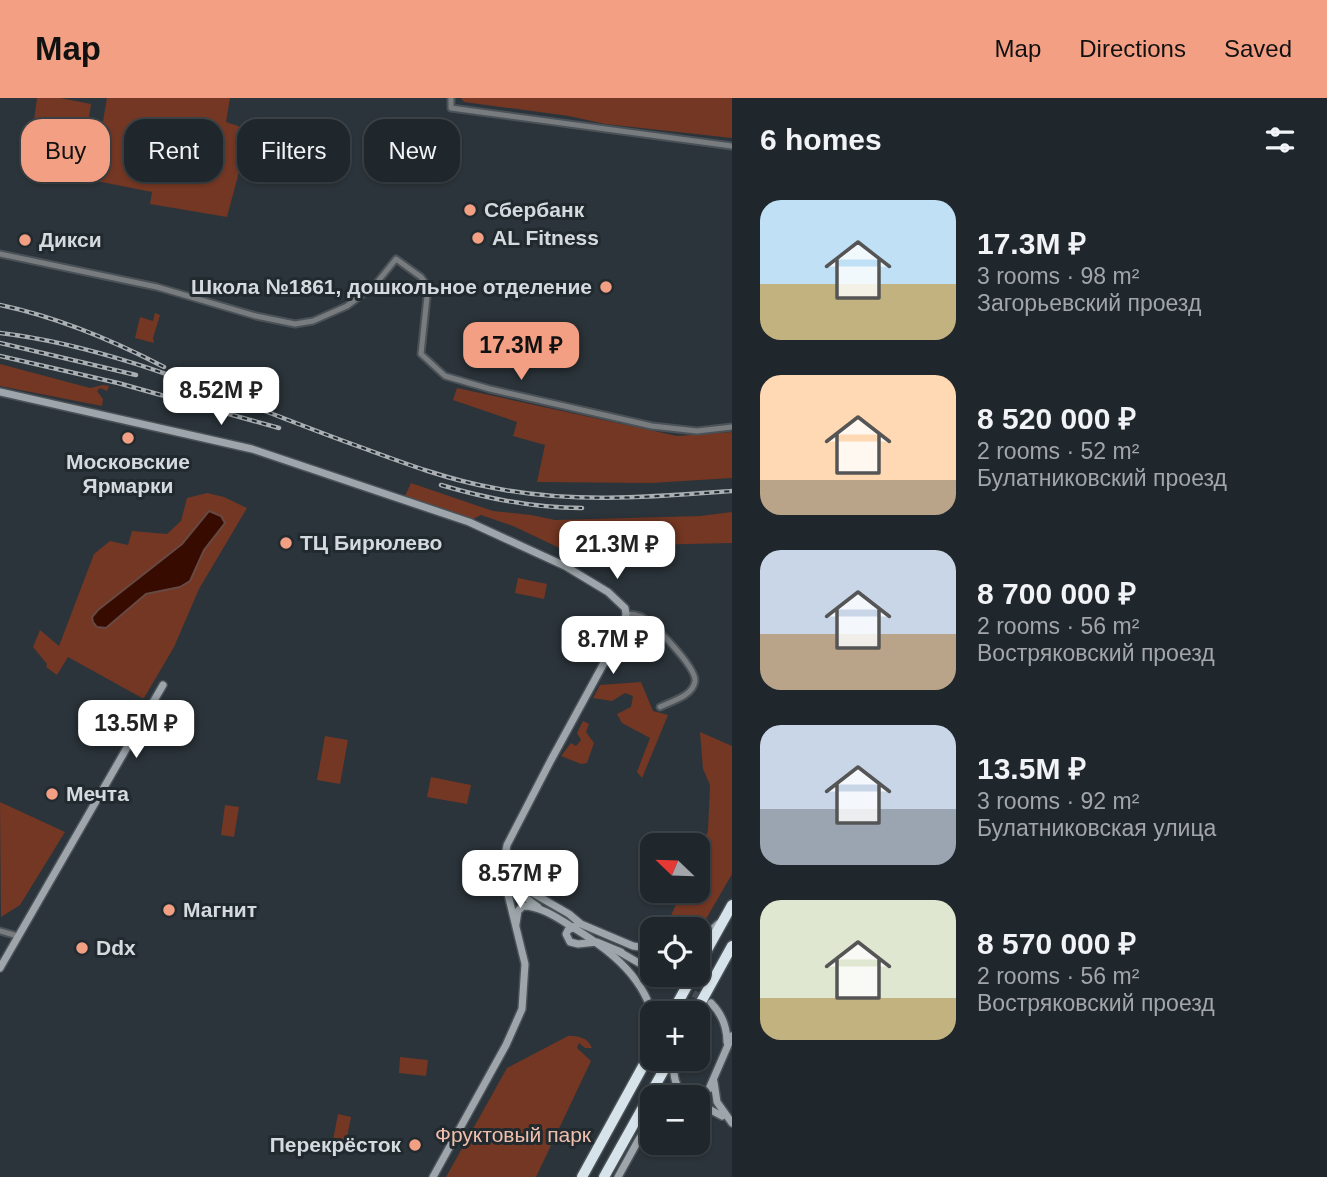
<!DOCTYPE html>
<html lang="en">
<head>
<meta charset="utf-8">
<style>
	body { margin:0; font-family:Helvetica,sans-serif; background:#282f34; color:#f1f3f6; height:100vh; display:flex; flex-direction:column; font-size:26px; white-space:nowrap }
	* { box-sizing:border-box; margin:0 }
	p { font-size:23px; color:#a2a5a9 }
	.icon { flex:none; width:38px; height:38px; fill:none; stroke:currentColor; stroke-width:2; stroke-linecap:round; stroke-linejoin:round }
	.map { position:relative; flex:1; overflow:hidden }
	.side { display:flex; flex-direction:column; background:#20272c; width:595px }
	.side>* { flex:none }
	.hud { position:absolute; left:21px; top:21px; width:606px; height:63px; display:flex; gap:14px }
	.needle { width:46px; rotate:293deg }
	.buttons { position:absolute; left:640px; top:735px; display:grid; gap:14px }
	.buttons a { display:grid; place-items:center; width:70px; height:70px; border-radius:14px; background:#20272c; box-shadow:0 2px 5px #0004,0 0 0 2px #3d4448; font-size:35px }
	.price { position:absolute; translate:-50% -60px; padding:0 16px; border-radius:14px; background:#fff; color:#222; font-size:23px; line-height:46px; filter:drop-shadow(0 2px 4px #0008) }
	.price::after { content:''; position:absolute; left:50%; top:42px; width:21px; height:16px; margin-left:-10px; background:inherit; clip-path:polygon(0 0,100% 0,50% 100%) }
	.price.on { background:#f39f83; color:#111 }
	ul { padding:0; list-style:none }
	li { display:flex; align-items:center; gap:21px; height:175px; padding:0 28px }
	li span { display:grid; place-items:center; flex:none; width:196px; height:140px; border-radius:21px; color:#555 }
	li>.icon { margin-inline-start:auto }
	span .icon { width:84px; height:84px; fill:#fffc; stroke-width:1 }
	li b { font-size:30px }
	h2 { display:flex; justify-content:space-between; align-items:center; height:84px; padding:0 28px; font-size:30px }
	.tag { padding:0 24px; border-radius:21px; background:#20272c; box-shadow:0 2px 5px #0004,0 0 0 2px #3d4448; font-size:24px; line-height:63px }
	.tag.on { background:#f39f83; color:#111 }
	header { display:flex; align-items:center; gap:42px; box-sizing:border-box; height:98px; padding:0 35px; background:#f39f83; color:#111 }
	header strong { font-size:33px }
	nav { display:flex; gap:38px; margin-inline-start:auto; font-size:24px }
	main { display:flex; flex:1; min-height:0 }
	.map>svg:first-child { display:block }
</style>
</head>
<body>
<header>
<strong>Map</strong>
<nav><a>Map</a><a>Directions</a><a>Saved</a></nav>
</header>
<main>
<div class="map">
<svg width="732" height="1079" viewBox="0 0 732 1079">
	<rect width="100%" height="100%" fill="#2b343a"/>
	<!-- green -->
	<g fill="#733723">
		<polygon points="37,0 60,0 91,6 87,33 34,23"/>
		<polygon points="107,0 230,0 226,24 250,32 227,119 150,106 152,94 66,77 85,43 102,29"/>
		<polygon points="461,0 732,0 732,40 605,26 569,18 464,4"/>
		<polygon points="155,215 160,217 153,240 154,245 135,240 140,219 153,223"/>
		<polygon points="0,266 90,290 103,287 109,288 107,293 100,290 97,293 103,301 102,308 0,288"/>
		<polygon points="457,290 677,338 732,334 732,380 651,385 537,384 545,347 513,338 517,324 453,302"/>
		<polygon points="411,385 493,413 531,417 555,422 700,418 732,414 732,445 645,447 634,453 603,452 568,454 513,428 481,417 473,421 405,398"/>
		<polygon points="207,395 224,399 247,410 199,491 174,549 144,600 142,600 68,559 57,577 46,569 47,566 33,549 40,532 59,548 94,456 110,443 128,447 132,433 167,436 181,423 187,400"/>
		<polygon points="518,480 547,486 544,501 515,495"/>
		<polygon points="641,584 653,613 668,617 642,680 637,674 650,640 622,625 617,616 631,609 633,598 625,595 612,603 593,600 600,587"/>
		<polygon points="583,623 589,626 586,634 594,645 587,665 581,666 561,658 571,645 576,648 581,642 577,635"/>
		<polygon points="700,634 732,648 732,776 698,835 698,831 665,831 682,793 698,793 698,755 708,733 710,687 703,671"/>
		<polygon points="325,638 348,642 340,686 317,682"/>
		<polygon points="431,679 471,687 467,706 427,699"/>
		<polygon points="0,704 65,734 20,807 1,819"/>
		<polygon points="225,707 239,709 234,739 221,737"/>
		<path d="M 568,938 C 579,938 587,939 592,950 L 585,950 L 579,945 L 577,950 L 591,963 L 536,1079 L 446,1079 L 507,970 Z"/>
		<polygon points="400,959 428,962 426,978 399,975"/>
		<polygon points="338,1016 351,1019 346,1044 333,1042"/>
	</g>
	<!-- water -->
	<polygon fill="#380b00" stroke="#674943" stroke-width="2" points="209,413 221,418 225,425 204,452 190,483 180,489 146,496 106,530 97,529 93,524 92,519 98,512 182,446"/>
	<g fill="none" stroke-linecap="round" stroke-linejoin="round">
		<!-- secondary-tunnel -->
		<polyline stroke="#444d53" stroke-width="7" stroke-dasharray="7 3.5" stroke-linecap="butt" points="675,885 705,902"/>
		<defs>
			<g id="street">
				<polyline points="451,0 451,10 732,48"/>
				<polyline points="0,156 157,189 256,218 295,226 313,223 347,208 375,187 396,161 421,179 428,189 421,256 445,278 490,291 652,328 697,333 732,329"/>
				<path d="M 626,516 C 632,516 637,517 642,519 C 655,527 696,569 695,583 C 693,598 672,603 660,609"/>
				<polyline points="0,833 18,838"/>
			</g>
			<g id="secondary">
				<polyline points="0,294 252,351 469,424 565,468 608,494 625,510 626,516 622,532 551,662 507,747 504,764 504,780 525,866 522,911 506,947 433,1079"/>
				<polyline points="504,769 512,783 569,816 581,826 633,848 653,851"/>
				<polyline points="506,785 538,809"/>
				<path d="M 516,826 L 518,813 L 523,808 C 539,808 555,818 569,827 C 604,848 642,875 653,918"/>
				<polyline points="576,828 568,832 566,836 570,844 578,846 597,844 621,854"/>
				<polyline points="698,845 718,826"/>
				<polyline points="618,853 653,873"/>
				<polyline points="0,870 163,587"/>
				<polyline points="660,877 675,885"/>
				<path d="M 711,905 C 722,916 727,929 727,944"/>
				<polyline points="647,954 653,938"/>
				<path d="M 675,961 C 672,976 675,990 687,999"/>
				<polyline points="714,984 717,1004 732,1025"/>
				<polyline points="698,1001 709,991 732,938"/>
				<polyline points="698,1005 722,1018"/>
				<polyline points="618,1079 639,1041 653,1022"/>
			</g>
			<g id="highway">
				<polyline points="698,868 732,807"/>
				<polyline points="672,915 693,877"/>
				<polyline points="695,915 732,848"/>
				<polyline points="582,1079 653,950"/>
				<polyline points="604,1079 670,961"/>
			</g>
		</defs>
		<!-- street casing -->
		<use href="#street" stroke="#4a5258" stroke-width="9"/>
		<!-- secondary casing -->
		<use href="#secondary" stroke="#4a5258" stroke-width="10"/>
		<!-- highway casing -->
		<use href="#highway" stroke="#4a5258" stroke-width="13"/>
		<!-- street -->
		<use href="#street" stroke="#787c7f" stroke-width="5"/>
		<!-- secondary -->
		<use href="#secondary" stroke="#9ea6ab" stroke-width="7"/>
		<!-- highway -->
		<use href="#highway" stroke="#d7e3ea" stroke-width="10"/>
		<defs>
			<g id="rail">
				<path d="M 0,207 C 57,219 112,242 164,269"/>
				<path d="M 0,235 C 126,250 244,308 363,350 C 406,366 449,382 494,390 C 573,406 652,399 732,393"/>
				<polyline points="0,245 136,277"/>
				<polyline points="0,258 118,285 279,330"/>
				<path d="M 441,387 C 488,401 533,410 582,410"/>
			</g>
		</defs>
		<!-- rail casing -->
		<use href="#rail" stroke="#a9afb3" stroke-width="4.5"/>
		<!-- rail -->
		<use href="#rail" stroke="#212a2f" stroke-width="2" stroke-dasharray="5" stroke-linecap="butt"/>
	</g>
	<!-- markers -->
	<g fill="#f39f83" stroke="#212a2f" stroke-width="2.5">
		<circle cx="470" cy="112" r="7"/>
		<circle cx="478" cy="140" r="7"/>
		<circle cx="25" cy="142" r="7"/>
		<circle cx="606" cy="189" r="7"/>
		<circle cx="128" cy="340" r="7"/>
		<circle cx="286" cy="445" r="7"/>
		<circle cx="52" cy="696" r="7"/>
		<circle cx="169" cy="812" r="7"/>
		<circle cx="82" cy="850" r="7"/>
		<circle cx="415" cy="1047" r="7"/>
	</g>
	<g text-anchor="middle" stroke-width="6" stroke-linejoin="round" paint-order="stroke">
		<!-- poi labels -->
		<g font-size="21" font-weight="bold" fill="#d5dade" stroke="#212a2f" text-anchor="start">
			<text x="484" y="119">Сбербанк</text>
			<text x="492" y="147">AL Fitness</text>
			<text x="39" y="149">Дикси</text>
			<text x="592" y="196" text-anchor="end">Школа №1861, дошкольное отделение</text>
			<text x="128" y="371" text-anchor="middle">Московские<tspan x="128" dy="24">Ярмарки</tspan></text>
			<text x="300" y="452">ТЦ Бирюлево</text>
			<text x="66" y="703">Мечта</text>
			<text x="183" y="819">Магнит</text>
			<text x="96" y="857">Ddx</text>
			<text x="401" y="1054" text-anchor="end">Перекрёсток</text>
		</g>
		<!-- park labels -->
		<g font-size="21" fill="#f0bead" stroke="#212a2f">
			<text x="513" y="1044">Фруктовый парк</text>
		</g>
	</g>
</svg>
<div class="buttons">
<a><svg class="needle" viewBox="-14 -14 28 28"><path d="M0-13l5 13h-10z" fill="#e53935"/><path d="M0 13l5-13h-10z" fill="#a2a5a9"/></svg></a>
<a><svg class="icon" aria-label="locate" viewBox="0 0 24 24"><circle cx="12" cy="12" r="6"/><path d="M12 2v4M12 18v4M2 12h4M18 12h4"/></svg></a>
<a>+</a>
<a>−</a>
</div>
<b class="price on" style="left:521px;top:284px">17.3M ₽</b>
<b class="price" style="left:221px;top:329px">8.52M ₽</b>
<b class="price" style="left:617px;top:483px">21.3M ₽</b>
<b class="price" style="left:613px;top:578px">8.7M ₽</b>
<b class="price" style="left:136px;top:662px">13.5M ₽</b>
<b class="price" style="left:520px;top:812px">8.57M ₽</b>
<div class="hud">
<a class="tag on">Buy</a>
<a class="tag">Rent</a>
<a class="tag">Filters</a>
<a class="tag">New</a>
</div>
</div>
<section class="side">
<h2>6 homes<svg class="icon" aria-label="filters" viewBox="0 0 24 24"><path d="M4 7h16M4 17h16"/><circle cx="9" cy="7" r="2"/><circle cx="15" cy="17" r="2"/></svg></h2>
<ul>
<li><span style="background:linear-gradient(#bfe0f5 60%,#c2b280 0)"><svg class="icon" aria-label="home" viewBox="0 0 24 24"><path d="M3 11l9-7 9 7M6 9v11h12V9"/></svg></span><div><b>17.3M ₽</b><p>3 rooms · 98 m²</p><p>Загорьевский проезд</p></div></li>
<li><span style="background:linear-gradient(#ffd9b3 75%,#b9a48a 0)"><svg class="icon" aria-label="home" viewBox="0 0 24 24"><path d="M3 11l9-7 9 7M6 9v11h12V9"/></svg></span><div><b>8 520 000 ₽</b><p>2 rooms · 52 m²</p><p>Булатниковский проезд</p></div></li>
<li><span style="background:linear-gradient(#c9d6e8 60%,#b9a48a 0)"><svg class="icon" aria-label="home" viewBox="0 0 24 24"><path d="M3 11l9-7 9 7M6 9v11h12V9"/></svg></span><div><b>8 700 000 ₽</b><p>2 rooms · 56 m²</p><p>Востряковский проезд</p></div></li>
<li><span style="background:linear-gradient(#c9d6e8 60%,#9aa5b1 0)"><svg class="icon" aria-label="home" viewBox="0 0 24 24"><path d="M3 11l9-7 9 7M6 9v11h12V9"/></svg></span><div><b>13.5M ₽</b><p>3 rooms · 92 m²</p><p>Булатниковская улица</p></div></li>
<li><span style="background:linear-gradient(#dfe7d0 70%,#c2b280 0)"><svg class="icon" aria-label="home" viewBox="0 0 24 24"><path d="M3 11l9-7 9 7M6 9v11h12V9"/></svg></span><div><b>8 570 000 ₽</b><p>2 rooms · 56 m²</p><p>Востряковский проезд</p></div></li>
</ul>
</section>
</main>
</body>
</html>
